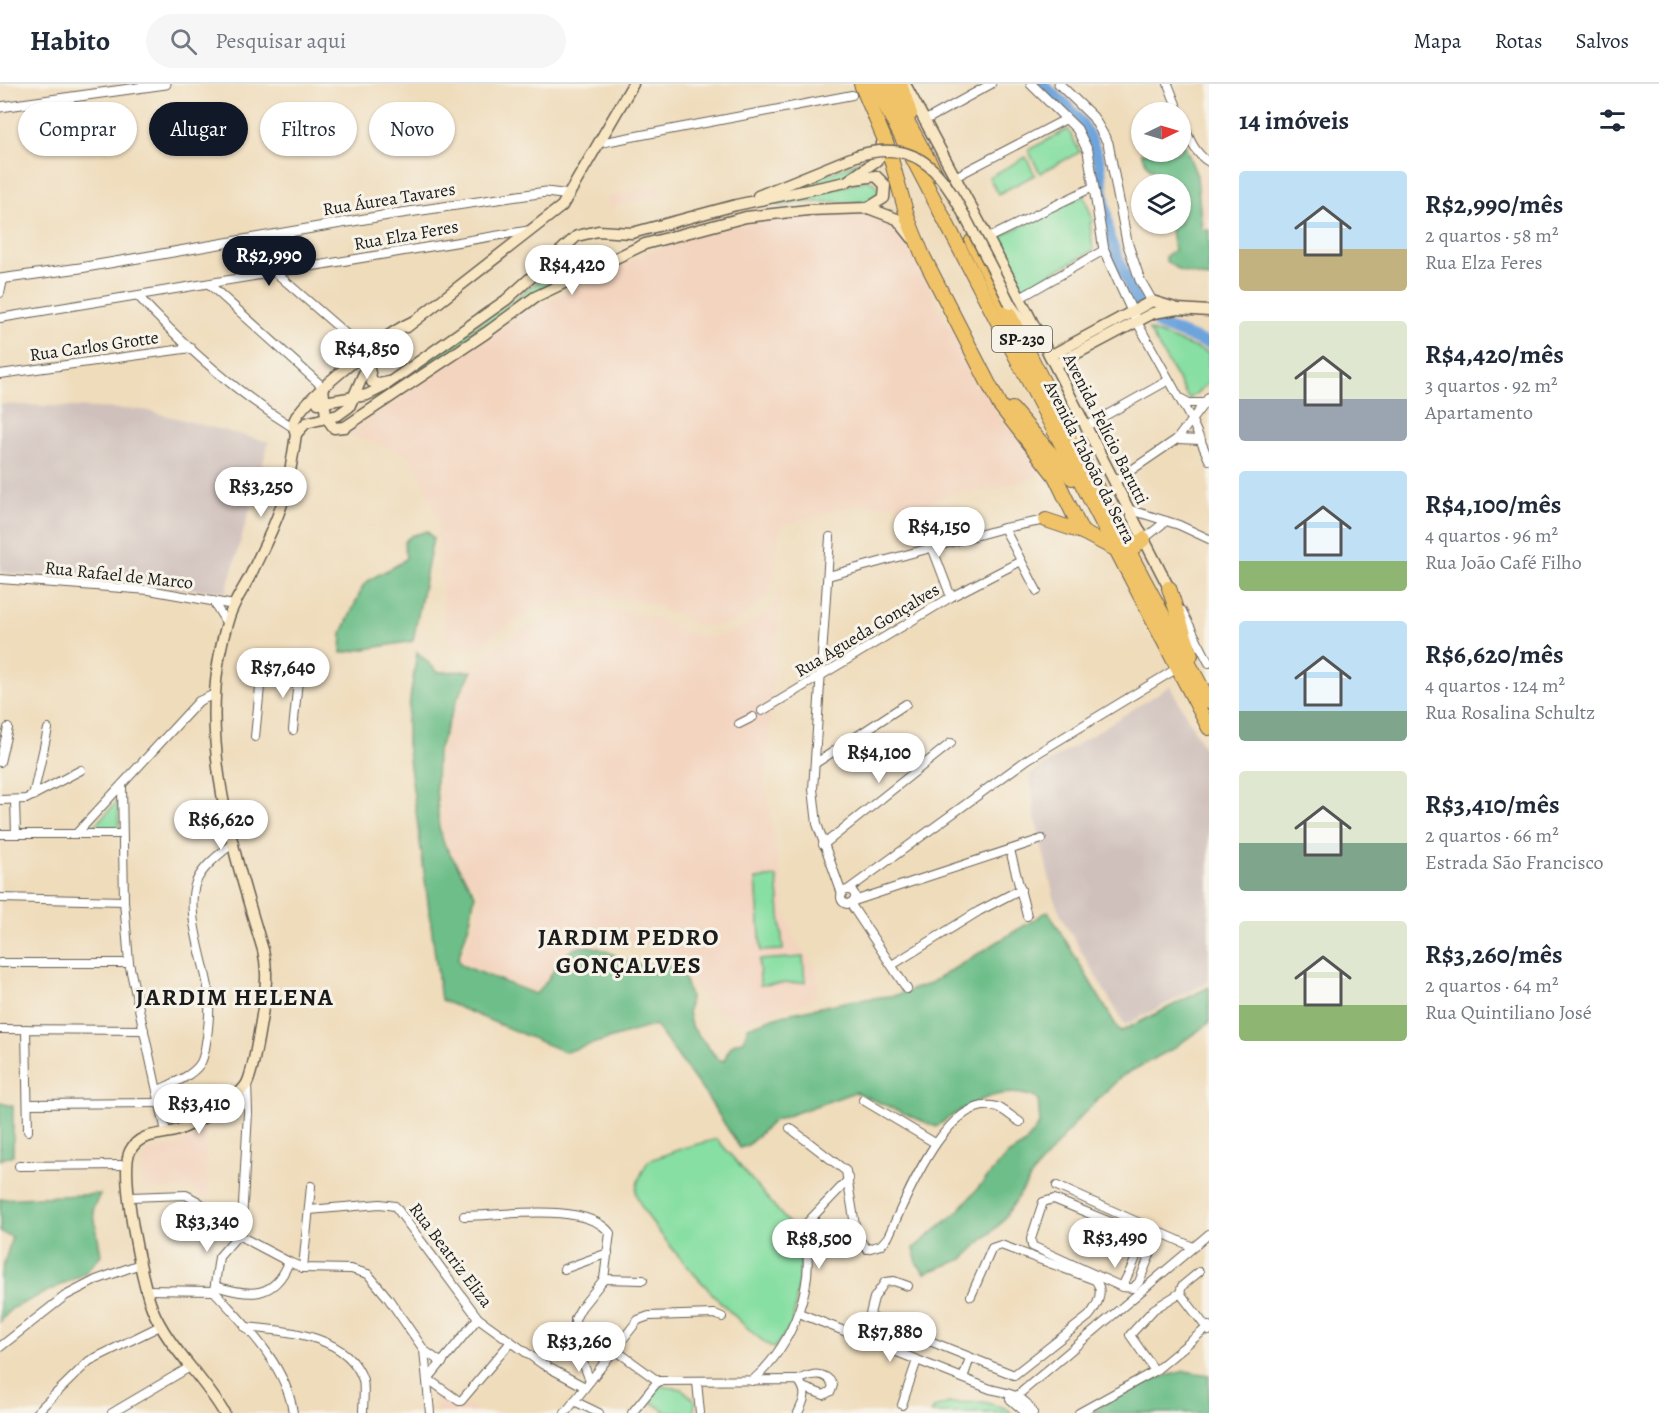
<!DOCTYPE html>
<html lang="pt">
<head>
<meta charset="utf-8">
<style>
	body { margin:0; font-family:Alegreya,serif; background:#f6f6f7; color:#1f2937; height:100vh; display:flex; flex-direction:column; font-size:22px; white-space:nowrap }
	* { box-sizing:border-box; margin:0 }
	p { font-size:20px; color:#747a83 }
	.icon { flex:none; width:33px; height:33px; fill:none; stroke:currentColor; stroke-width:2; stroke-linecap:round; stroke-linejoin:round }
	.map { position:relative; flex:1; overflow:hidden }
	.details { display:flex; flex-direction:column; background:#fff; width:450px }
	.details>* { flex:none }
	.hud { position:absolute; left:18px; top:18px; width:570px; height:54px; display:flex; gap:12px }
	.needle { width:39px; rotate:85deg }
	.fabs { position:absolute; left:1131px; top:18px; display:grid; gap:12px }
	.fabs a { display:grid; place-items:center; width:60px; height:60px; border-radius:50%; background:#fff; box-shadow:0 2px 4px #0004; font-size:30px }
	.price { position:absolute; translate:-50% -51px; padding:0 14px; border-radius:21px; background:#fff; color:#222; font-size:20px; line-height:39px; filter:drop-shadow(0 2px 3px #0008) }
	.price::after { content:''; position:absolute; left:50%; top:36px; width:18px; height:14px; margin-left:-9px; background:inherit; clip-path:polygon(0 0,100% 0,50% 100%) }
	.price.active { background:#111827; color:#fff }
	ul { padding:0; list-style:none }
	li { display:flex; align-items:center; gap:18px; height:150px; padding:0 30px }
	li span { display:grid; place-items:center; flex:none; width:168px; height:120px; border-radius:6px; color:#555 }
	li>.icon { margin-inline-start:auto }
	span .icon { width:72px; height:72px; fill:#fffc; stroke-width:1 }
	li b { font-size:26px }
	h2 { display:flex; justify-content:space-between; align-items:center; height:72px; padding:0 30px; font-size:26px }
	.pill { padding:0 21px; border-radius:27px; background:#fff; box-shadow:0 2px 4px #0004; font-size:21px; line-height:54px }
	.pill.active { background:#111827; color:#fff }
	header { display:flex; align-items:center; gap:36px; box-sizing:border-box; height:84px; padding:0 30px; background:#fff; border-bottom:2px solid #e0e1e3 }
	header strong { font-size:28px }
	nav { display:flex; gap:33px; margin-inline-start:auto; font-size:21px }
	.search { width:420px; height:54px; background:#f6f6f7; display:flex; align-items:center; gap:15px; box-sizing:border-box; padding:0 21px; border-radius:33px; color:#747a83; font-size:22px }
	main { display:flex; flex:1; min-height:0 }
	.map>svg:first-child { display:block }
</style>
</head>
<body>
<header>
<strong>Habito</strong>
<div class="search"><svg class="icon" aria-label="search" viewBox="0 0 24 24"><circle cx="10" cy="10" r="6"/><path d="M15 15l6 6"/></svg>Pesquisar aqui</div>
<nav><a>Mapa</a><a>Rotas</a><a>Salvos</a></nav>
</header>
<main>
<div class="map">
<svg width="1209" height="1329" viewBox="0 0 1209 1329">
	<rect width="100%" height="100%" fill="#f7f3e8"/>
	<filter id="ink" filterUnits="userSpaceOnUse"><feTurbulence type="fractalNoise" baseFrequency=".0167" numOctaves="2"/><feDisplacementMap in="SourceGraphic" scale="12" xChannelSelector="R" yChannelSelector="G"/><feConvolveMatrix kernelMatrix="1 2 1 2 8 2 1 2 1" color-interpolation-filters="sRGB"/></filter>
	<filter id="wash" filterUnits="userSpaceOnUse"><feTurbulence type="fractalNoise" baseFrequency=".008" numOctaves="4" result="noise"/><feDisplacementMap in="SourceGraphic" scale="24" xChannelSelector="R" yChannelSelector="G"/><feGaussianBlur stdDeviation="1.35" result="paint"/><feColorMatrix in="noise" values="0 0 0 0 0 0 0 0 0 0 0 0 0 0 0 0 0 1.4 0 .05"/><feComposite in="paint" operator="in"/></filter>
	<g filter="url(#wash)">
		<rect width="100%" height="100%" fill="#efdcbb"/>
		<!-- built -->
		<g fill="#f3d4bf">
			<polygon points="1209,87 1209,144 1203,143 1200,93"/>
			<polygon points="660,101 662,112 609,124 607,112"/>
			<polygon points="868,129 890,138 899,146 959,262 999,331 1045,387 1034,394 1012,401 969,409 955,408 929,419 909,422 860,420 785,440 780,446 775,469 774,497 767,512 736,538 715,542 694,540 682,532 650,520 630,515 587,514 555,519 531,528 474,563 453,559 445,550 437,432 416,382 410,373 399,367 348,350 504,241 566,208 605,195 629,177 688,154 726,144 785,133"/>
			<polygon points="781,508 765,701 788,835 794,855 816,885 819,900 815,912 803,920 741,938 709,923 692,897 674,876 657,864 628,854 569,865 537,905 528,905 461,878 478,831 481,809 466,793 444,754 440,711 441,670 454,629 474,587 501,558 532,541 567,529 597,525 623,527 660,535 693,551 710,553 731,549 750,539 767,528"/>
			<polygon points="204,1043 209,1117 189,1103 145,1106 140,1085 147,1067 178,1062"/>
			<polygon points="435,1304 453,1321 475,1323 477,1329 436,1329"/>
		</g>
		<!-- industrial -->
		<g fill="#cfc0bb">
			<polygon points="0,320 145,326 269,358 226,508 0,488"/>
			<polygon points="1170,602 1209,673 1209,898 1125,941 1065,840 1055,817 1035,734 1030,690"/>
		</g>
		<!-- green -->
		<g fill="#87dfa3" stroke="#527e60" stroke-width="1.5">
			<polygon points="1068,45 1080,68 1040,89 1028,66"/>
			<polygon points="870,73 874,73 845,92 776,111"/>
			<polygon points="1026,73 1035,91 998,110 989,93"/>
			<polygon points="868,96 877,101 879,116 868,118 812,118 779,122 778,119"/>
			<polygon points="1084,111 1093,137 1090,139 1093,167 1019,206 995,155"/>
			<polygon points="553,187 558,199 514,223 372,321 372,317"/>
			<polygon points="1149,246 1209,269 1209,299 1189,315"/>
			<polygon points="118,717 119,747 91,745"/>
			<polygon points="777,793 783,866 761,867 756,795"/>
			<polygon points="803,873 805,898 760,901 759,876"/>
			<path d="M 717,1055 L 797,1149 L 803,1164 L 795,1225 L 792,1241 L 774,1264 C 749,1254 635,1132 636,1107 C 636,1098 644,1085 648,1077 L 683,1064 Z"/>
			<polygon points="660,1302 682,1305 695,1317 694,1329 667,1329 649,1316"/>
			<polygon points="984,1318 1008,1325 1011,1329 931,1329 934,1324 949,1319"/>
		</g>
		<!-- forest -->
		<g fill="#6dbe89" stroke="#446d52" stroke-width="1.5">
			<polygon points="1181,52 1197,92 1202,146 1209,146 1209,194 1181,187 1166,177 1166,172 1174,166 1171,146 1165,140 1180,140 1180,100 1156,100 1157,86 1149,84 1141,69 1180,68"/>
			<path d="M 427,447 L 433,454 L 413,557 L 341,569 L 342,549 L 363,502 C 375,488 394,487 406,474 L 404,458 L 411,452 Z"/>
			<path d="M 417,568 L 438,588 L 472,587 L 458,613 L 437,669 L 436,703 L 439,743 L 444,760 L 475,810 L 470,837 L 458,875 L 461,881 L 535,910 C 550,899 555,877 570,867 C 594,853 614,874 636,880 C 648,883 663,880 677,883 L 685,896 L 690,913 L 688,928 L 691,942 L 718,975 L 724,977 C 728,966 731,957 744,957 L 748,943 L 782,931 L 850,917 L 897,911 L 929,900 L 1048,827 L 1120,948 L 1209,903 L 1209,939 L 1172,965 L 1122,992 L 1080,1033 L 1035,1087 L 1002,1138 L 963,1175 L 925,1189 L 917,1180 L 914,1164 L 958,1127 L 1006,1072 L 1024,1061 L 1040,1039 L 1038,1015 C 1002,998 964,1022 936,1043 L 855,1008 L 773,1037 L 748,1061 L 740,1064 L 708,1014 L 655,941 L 565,968 L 441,916 L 407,660 L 407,636 Z"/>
			<polygon points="0,1019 13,1022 13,1071 0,1076"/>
			<polygon points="100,1110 93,1125 101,1171 84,1190 11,1225 0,1238 0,1193 12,1153 0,1148 0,1115"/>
			<polygon points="1185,1287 1209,1291 1209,1329 1091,1329 1132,1301"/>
		</g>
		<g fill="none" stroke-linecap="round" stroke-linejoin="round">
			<!-- river -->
			<polyline stroke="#6ea4dc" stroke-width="12" points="1041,0 1065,20 1082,40 1091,57 1099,77 1109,154 1135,215 1160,241 1209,260"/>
		</g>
	</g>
	<g filter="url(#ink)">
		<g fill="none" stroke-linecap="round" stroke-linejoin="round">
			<defs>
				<g id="minor">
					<polyline points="1168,0 1179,28"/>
					<path d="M 1180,31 C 1187,48 1192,68 1209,78"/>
					<polyline points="924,37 991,0"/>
					<polyline points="600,59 852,11"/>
					<polyline points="955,93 1066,35"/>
					<polyline points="988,154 1093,103"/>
					<polyline points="276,189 368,269"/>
					<polyline points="209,200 323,303"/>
					<polyline points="0,209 3,196"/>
					<path d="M 138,212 C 183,261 237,309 294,344 L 298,344"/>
					<polyline points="1020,214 1104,166"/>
					<polyline points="0,234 531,146"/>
					<polyline points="1137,238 1192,337 1209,376"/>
					<polyline points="0,290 191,264"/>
					<polyline points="1180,314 1189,319 1204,319"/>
					<polyline points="1085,343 1169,296"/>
					<polyline points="1177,355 1201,356"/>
					<polyline points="1114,398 1177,355 1209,313"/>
					<polyline points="1128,425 1179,441 1209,455"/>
					<polyline points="1004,444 1037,507"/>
					<polyline points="830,453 813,705 817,740 842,810"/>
					<polyline points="1144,455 1166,437"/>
					<polyline points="932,463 951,513"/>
					<polyline points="828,492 1004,444 1046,436"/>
					<polyline points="0,495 149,506 234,521"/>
					<polyline points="213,517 227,540"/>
					<polyline points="1182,527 1209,579"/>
					<polyline points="762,627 951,513 1021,477"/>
					<polyline points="739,640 753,633"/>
					<polyline points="293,646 299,586"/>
					<polyline points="255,653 261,593"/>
					<polyline points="0,678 8,644"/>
					<polyline points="816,679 906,620"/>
					<polyline points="122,701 124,817 129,879 166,1048"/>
					<polyline points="33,712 48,645"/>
					<polyline points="0,716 26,715 81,686"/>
					<polyline points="15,717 16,750"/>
					<polyline points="77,749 199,617 215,610"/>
					<polyline points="0,750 122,750"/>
					<polyline points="823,761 951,659"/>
					<polyline points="1010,766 1027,832"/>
					<polyline points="849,805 1028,675 1176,585"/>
					<circle cx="848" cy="813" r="7"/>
					<polyline points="0,814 124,817"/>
					<polyline points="854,817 1042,755"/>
					<polyline points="850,819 907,905"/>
					<polyline points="0,879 129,879"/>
					<polyline points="892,881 979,827 1021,805"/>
					<polyline points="0,945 144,946"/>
					<polyline points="26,945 28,1047"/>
					<path d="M 157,1007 C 171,1000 191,993 200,980 C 205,973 205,962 207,953 C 209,937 211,919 208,903 C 203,873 185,827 196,798 C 203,782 221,769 234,758"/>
					<polyline points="863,1016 935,1059"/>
					<polyline points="29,1020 160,1019"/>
					<path d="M 790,1044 L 846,1087 L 857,1153 L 867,1165 L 881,1161 L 888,1153 C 905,1118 945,1009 997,1023 C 1005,1026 1013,1034 1020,1038"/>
					<polyline points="19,1082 126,1081"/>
					<polyline points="1057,1102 1193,1163"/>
					<polyline points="130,1113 186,1111 199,1118 238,1151 289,1178 303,1184 351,1185 368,1190 388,1214 424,1266 430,1329"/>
					<polyline points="309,1126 380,1120 395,1122 478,1234 542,1280 585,1303"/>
					<path d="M 464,1132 C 501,1132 585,1117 610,1149 L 604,1195 L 581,1224 L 575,1235 L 576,1260 L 590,1297"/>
					<polyline points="303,1184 311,1102"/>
					<polyline points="564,1185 608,1169"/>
					<polyline points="1199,1188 1182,1202 1180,1209 1209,1247"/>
					<polyline points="604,1195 643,1196"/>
					<path d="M 215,1202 C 249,1212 274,1216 289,1178"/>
					<path d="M 908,1202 L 894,1197 L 885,1198 L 874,1214 L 870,1230 L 873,1234 L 1014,1291 L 1089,1232 C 1097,1222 1105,1207 1095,1196 L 1001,1161 L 992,1164 L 971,1212"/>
					<path d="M 1122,1203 C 1128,1189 1145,1164 1137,1149 L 1054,1115 L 1043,1118 L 1031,1155 L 1032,1162 L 1122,1203 L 1133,1204 L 1139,1198 L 1159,1148"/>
					<path d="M 145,1206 L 214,1207 C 245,1241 287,1282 293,1329"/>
					<polyline points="214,1207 219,1173 238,1151 242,1139 248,1028 247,1000"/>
					<path d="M 799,1229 L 990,1305 C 1008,1309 1025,1311 1033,1329"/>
					<path d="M 245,1243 C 284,1247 348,1250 363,1296 C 365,1306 363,1319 363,1329"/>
					<polyline points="0,1263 65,1212 96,1196 140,1180"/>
					<path d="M 614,1265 L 658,1297 L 798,1296 C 808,1308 805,1315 798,1329"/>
					<polyline points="425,1267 442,1279"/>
					<polyline points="1155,1287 1130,1251 1154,1225 1180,1209"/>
					<polyline points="963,1294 970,1274"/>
					<polyline points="428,1295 459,1317 461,1317 510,1259"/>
					<polyline points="428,1295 478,1234"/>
					<path d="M 798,1296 C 812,1290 825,1286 833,1301 L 831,1307 L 824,1311 L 805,1304"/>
					<path d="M 752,1297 C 792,1262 820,1196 802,1144 L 849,1095"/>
					<polyline points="697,1298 700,1329"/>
					<polyline points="1010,1315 1026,1329"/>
					<polyline points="1012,1316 1209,1150"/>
					<polyline points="574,1317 599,1329"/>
					<polyline points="902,1321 917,1276"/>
					<polyline points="36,1329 89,1277 160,1242"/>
					<polyline points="112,1329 190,1283"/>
					<polyline points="565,1329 638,1236 649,1232 715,1230 722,1233"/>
					<polyline points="632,1329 658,1297"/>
					<polyline points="1079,1329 1155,1287 1209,1242"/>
				</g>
				<g id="tertiary">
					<polyline points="1031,0 1077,45 1088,67 1104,166 1135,234"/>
					<polyline points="1059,0 1093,33 1108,59 1127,158 1140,196 1152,217"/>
					<polyline points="0,23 166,0"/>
					<polyline points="0,195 80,184 388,131 546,108 570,111"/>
				</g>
				<g id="secondary">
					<polyline points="905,0 1020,214 1169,504"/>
					<polyline points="855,95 876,92 885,101 884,114 868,124"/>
					<polyline points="758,112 856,72"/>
					<polyline points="565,163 562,171 562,183 570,189 583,190"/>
					<polyline points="1010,220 1033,253"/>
					<polyline points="407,243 562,122 633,0"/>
					<polyline points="1050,272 1152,217 1175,224"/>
					<polyline points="368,281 372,298 379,300 389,298"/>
					<polyline points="1055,281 1153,229 1178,225 1209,227"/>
					<polyline points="323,303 326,333 334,344 345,343 486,249 535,213 645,160 746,133 808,126 868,124 897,135 912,154"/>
					<polyline points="318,319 367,311 383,303 506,216 577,152 598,147 632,149 736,121 846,98 876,77 881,71 882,59"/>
					<polyline points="296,350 306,339 338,331 349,323 368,280 396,254"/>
					<path d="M 224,1329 C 203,1292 168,1264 152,1224 C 142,1200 119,1088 130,1067 C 140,1048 160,1052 178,1046 C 196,1039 235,1017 246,1001 C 254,989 267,906 266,889 C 266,882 265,874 263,866 C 231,759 193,644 229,533 C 234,517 245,503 252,488 C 263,464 277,439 284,413 C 290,393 293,371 296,350 C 294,344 292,339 296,333 C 311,309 385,250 412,238"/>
				</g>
				<g id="motorway">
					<polyline points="861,0 887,61 908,135 923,172 999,320 1055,392 1082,448"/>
					<polyline points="874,0 1209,644"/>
					<polyline points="887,0 936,90"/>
					<polyline points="900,0 910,30"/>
					<polyline points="972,157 1135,479 1209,617"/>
					<polyline points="1012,325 1072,394"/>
					<polyline points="1046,436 1082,448 1113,464 1129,467 1144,455"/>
					<polyline points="1169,504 1191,571"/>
				</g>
			</defs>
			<!-- minor casing -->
			<use href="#minor" stroke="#665f54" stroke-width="10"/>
			<!-- tertiary casing -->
			<use href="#tertiary" stroke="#665f54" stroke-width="11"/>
			<!-- secondary casing -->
			<use href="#secondary" stroke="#665f54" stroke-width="13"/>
			<!-- motorway casing -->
			<use href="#motorway" stroke="#665f54" stroke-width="16"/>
			<!-- minor -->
			<use href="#minor" stroke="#fff" stroke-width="8"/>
			<!-- tertiary -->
			<use href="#tertiary" stroke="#fff" stroke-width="9"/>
			<!-- secondary -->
			<use href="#secondary" stroke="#f9e7c3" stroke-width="10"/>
			<!-- motorway -->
			<use href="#motorway" stroke="#f0c369" stroke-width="14"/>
			<defs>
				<path id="secondary-bridge" d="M 856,72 C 923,51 946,96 972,146 C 985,171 998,195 1010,220"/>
			</defs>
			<!-- secondary-bridge casing -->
			<use href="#secondary-bridge" stroke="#665f54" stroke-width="13" stroke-linecap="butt"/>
			<!-- secondary-bridge -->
			<use href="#secondary-bridge" stroke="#f9e7c3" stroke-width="10"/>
		</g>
	</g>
	<g text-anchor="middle" stroke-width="6" stroke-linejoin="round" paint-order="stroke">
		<!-- shield labels -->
		<rect fill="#f7f3e8" stroke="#5e5c59" stroke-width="1.5" x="992" y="242" width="60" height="26" rx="4.5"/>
		<g font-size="16" font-weight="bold" fill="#1c1c1c">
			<text x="1022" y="261">SP-230</text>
		</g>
		<!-- street labels -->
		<g font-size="18" fill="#1c1c1c" stroke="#f7f3e8">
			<text transform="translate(389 115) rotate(-9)" y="6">Rua Áurea Tavares</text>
			<text transform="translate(406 151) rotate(-10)" y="6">Rua Elza Feres</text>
			<text transform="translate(94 262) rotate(-8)" y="6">Rua Carlos Grotte</text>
			<text transform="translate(1106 345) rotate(63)" y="6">Avenida Felício Barutti</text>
			<text transform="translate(1090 378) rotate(63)" y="6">Avenida Taboão da Serra</text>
			<text transform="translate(119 491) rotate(6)" y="6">Rua Rafael de Marco</text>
			<text transform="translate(867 546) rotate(-31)" y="6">Rua Agueda Gonçalves</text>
			<text transform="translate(451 1171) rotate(53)" y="6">Rua Beatriz Eliza</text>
		</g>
		<!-- district labels -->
		<g font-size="24" font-weight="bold" letter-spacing="1.5" fill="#1c1c1c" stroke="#f7f3e8">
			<text x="629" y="861">JARDIM PEDRO<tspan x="629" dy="28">GONÇALVES</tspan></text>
			<text x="235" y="921">JARDIM HELENA</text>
		</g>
	</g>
</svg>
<div class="fabs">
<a><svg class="needle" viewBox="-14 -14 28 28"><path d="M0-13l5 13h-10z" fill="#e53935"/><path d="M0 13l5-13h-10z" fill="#747a83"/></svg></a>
<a><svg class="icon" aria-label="layers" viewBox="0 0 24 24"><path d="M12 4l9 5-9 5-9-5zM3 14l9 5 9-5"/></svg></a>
</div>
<b class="price active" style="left:269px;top:203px">R$2,990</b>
<b class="price" style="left:572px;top:212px">R$4,420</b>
<b class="price" style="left:367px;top:296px">R$4,850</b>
<b class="price" style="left:261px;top:434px">R$3,250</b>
<b class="price" style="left:939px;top:474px">R$4,150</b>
<b class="price" style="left:283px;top:615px">R$7,640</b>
<b class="price" style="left:879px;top:700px">R$4,100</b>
<b class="price" style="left:221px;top:767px">R$6,620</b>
<b class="price" style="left:199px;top:1051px">R$3,410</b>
<b class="price" style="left:207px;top:1169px">R$3,340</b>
<b class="price" style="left:1115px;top:1185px">R$3,490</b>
<b class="price" style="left:819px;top:1186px">R$8,500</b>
<b class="price" style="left:890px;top:1279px">R$7,880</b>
<b class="price" style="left:579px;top:1289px">R$3,260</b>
<div class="hud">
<a class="pill">Comprar</a>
<a class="pill active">Alugar</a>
<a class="pill">Filtros</a>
<a class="pill">Novo</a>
</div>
</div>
<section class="details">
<h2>14 imóveis<svg class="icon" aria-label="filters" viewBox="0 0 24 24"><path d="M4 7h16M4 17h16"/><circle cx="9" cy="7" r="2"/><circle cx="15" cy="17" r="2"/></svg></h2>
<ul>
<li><span style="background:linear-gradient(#bfe0f5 65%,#c2b280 0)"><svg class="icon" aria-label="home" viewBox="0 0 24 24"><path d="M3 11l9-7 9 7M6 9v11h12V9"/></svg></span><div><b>R$2,990/mês</b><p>2 quartos · 58 m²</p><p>Rua Elza Feres</p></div></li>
<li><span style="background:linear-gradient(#dfe7d0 65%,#9aa5b1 0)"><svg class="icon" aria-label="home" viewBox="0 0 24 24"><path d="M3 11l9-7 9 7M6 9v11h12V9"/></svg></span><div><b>R$4,420/mês</b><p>3 quartos · 92 m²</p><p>Apartamento</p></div></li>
<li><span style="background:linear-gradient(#bfe0f5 75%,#8fb573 0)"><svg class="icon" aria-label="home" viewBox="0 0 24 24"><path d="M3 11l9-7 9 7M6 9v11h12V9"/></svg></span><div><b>R$4,100/mês</b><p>4 quartos · 96 m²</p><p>Rua João Café Filho</p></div></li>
<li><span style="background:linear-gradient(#bfe0f5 75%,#7fa58c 0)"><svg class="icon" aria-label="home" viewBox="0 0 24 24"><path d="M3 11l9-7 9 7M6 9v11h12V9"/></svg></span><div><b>R$6,620/mês</b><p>4 quartos · 124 m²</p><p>Rua Rosalina Schultz</p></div></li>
<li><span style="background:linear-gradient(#dfe7d0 60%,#7fa58c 0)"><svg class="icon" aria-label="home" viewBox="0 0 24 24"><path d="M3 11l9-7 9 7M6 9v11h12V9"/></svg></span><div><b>R$3,410/mês</b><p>2 quartos · 66 m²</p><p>Estrada São Francisco</p></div></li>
<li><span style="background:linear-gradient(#dfe7d0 70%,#8fb573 0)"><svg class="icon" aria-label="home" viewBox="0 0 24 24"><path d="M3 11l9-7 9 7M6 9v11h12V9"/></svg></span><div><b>R$3,260/mês</b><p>2 quartos · 64 m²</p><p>Rua Quintiliano José</p></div></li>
</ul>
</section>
</main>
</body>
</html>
